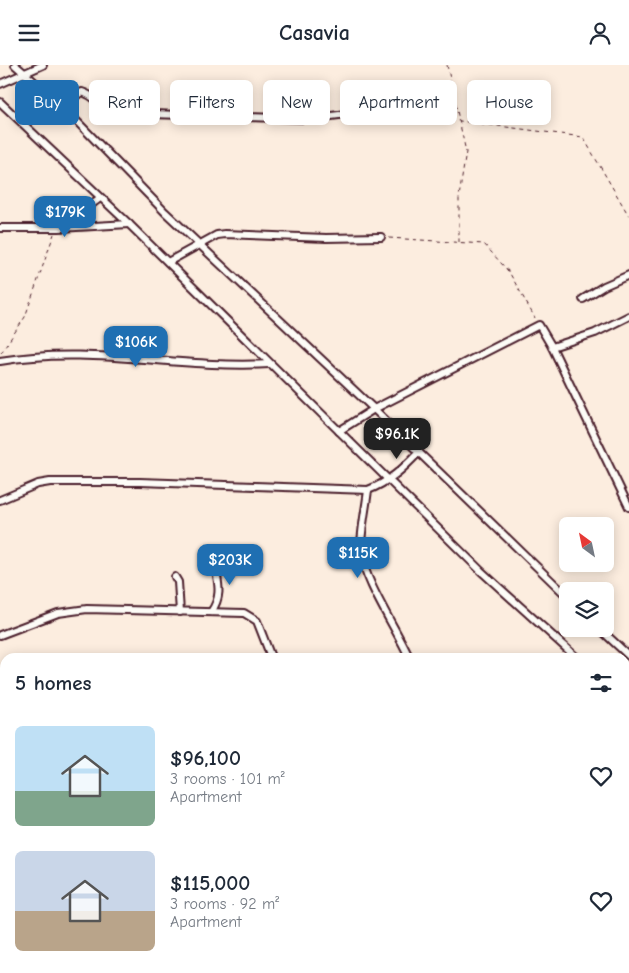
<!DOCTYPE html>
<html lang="en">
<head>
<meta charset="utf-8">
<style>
	body { margin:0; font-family:"Comic Neue",sans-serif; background:#f2f2f3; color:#1f2937; height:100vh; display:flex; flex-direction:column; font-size:19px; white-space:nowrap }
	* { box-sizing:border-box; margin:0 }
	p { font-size:16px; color:#747a83 }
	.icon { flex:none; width:28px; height:28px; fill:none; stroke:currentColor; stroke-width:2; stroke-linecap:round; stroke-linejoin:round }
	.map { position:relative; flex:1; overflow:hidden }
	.sheet { position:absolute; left:0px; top:588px; width:630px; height:321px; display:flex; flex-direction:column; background:#fff; border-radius:15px 15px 0 0; box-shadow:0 2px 12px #0003 }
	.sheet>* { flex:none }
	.hud { position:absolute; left:15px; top:15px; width:600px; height:45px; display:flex; gap:10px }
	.needle { width:32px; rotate:327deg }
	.fabs { position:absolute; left:559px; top:452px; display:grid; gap:10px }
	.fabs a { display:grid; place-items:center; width:55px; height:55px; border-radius:8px; background:#fff; box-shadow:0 2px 12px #0003; font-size:25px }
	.price { position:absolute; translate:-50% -42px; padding:0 11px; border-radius:10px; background:#1f6fb2; color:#fff; font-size:16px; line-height:32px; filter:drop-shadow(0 1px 2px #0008) }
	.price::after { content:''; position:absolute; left:50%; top:30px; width:15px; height:11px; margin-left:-8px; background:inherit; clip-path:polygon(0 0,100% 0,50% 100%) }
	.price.on { background:#222; color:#fff }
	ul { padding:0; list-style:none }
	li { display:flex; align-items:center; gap:15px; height:125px; padding:0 15px }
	li span { display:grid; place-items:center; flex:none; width:140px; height:100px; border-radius:8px; color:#555 }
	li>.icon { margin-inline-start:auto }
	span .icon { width:60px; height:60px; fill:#fffc; stroke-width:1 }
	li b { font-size:21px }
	h2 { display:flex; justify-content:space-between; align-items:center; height:60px; padding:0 15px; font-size:21px }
	.pill { padding:0 18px; border-radius:8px; background:#fff; box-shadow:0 2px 12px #0003; font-size:18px; line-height:45px }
	.pill.on { background:#1f6fb2; color:#fff }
	header { display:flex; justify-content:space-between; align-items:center; height:65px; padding:0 15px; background:#fff; font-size:22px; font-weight:600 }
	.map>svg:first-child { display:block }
</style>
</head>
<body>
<header><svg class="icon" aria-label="menu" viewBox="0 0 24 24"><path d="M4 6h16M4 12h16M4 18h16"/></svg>Casavia<svg class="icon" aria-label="person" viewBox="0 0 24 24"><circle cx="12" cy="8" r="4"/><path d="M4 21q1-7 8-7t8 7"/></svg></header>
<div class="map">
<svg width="629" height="908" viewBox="0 0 629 908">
	<rect width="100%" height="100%" fill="#fceddf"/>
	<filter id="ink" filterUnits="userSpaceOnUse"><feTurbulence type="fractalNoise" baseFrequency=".02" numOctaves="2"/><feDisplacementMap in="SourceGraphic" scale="10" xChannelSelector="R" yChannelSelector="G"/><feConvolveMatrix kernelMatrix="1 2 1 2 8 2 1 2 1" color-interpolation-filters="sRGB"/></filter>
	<g filter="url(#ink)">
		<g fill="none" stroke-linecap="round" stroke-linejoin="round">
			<defs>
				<g id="minor">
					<polyline points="15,0 61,40 165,147 374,344 568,532"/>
					<polyline points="0,19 43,0"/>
					<polyline points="0,37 129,159 481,506 576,592"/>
					<path d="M 61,40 L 82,27 C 97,31 103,46 119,48 L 307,54 L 347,49"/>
					<polyline points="61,162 100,133"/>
					<polyline points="0,163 59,163 129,159"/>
					<polyline points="168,197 217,170 225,169 326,173 381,172"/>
					<polyline points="583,234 604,221 629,210"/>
					<polyline points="552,282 595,268 629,251"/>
					<path d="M 0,296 C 92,280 178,304 269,299"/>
					<polyline points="339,366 374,344 539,260 552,282 629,442"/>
					<path d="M 368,425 C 366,443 360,470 361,487 C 363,514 397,565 409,592"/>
					<path d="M 0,435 L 38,419 L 50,417 L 140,417 L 368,425 C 389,417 404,403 419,387"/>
					<polyline points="175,512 178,517 180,547"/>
					<path d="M 211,547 C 226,526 214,511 214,487"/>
					<polyline points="600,564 629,591"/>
					<polyline points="0,570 58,548 87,544 244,548 257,556 271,592"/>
					<polyline points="625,640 629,644"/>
					<polyline points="625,684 629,681"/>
					<polyline points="625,709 629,717"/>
					<polyline points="331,904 332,908"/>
					<polyline points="186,908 195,904"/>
					<polyline points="390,908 396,904"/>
					<polyline points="547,908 548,904"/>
				</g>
			</defs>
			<!-- minor casing -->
			<use href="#minor" stroke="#4a1f2b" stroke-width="10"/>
			<!-- path -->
			<g stroke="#4a1f2b" stroke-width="1" stroke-dasharray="4 4" stroke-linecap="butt">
				<polyline points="447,0 466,87 459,132 459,177"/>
				<polyline points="354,49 460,56 583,72 629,151"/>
				<polyline points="389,173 484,179 509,207 535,253"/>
				<polyline points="1,288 25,252 54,169"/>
			</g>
			<!-- minor -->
			<use href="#minor" stroke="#fdfcf7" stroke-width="6"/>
		</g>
	</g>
</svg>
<div class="fabs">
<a><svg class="needle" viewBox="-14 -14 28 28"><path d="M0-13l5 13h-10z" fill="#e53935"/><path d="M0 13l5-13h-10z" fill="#747a83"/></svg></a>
<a><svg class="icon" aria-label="layers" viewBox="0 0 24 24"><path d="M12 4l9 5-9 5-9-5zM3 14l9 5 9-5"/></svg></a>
</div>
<b class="price" style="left:65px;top:173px">$179K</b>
<b class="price" style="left:136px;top:303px">$106K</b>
<b class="price on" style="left:397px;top:395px">$96.1K</b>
<b class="price" style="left:358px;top:514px">$115K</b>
<b class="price" style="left:230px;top:521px">$203K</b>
<div class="hud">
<a class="pill on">Buy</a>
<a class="pill">Rent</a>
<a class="pill">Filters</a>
<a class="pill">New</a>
<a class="pill">Apartment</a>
<a class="pill">House</a>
</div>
<section class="sheet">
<h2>5 homes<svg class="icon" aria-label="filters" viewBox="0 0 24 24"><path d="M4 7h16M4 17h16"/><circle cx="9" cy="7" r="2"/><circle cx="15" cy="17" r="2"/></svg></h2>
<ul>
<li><span style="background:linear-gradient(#bfe0f5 65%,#7fa58c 0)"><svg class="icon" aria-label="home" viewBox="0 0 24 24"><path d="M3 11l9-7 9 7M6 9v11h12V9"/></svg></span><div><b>$96,100</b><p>3 rooms · 101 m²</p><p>Apartment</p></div><svg class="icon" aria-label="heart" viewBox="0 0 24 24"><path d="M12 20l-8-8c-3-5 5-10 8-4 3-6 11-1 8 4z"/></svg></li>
<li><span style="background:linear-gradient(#c9d6e8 60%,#b9a48a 0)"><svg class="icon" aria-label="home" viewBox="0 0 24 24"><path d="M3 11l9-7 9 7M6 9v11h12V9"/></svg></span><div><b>$115,000</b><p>3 rooms · 92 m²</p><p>Apartment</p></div><svg class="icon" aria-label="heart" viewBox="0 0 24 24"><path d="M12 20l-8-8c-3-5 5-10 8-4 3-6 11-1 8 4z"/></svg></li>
</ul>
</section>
</div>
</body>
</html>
